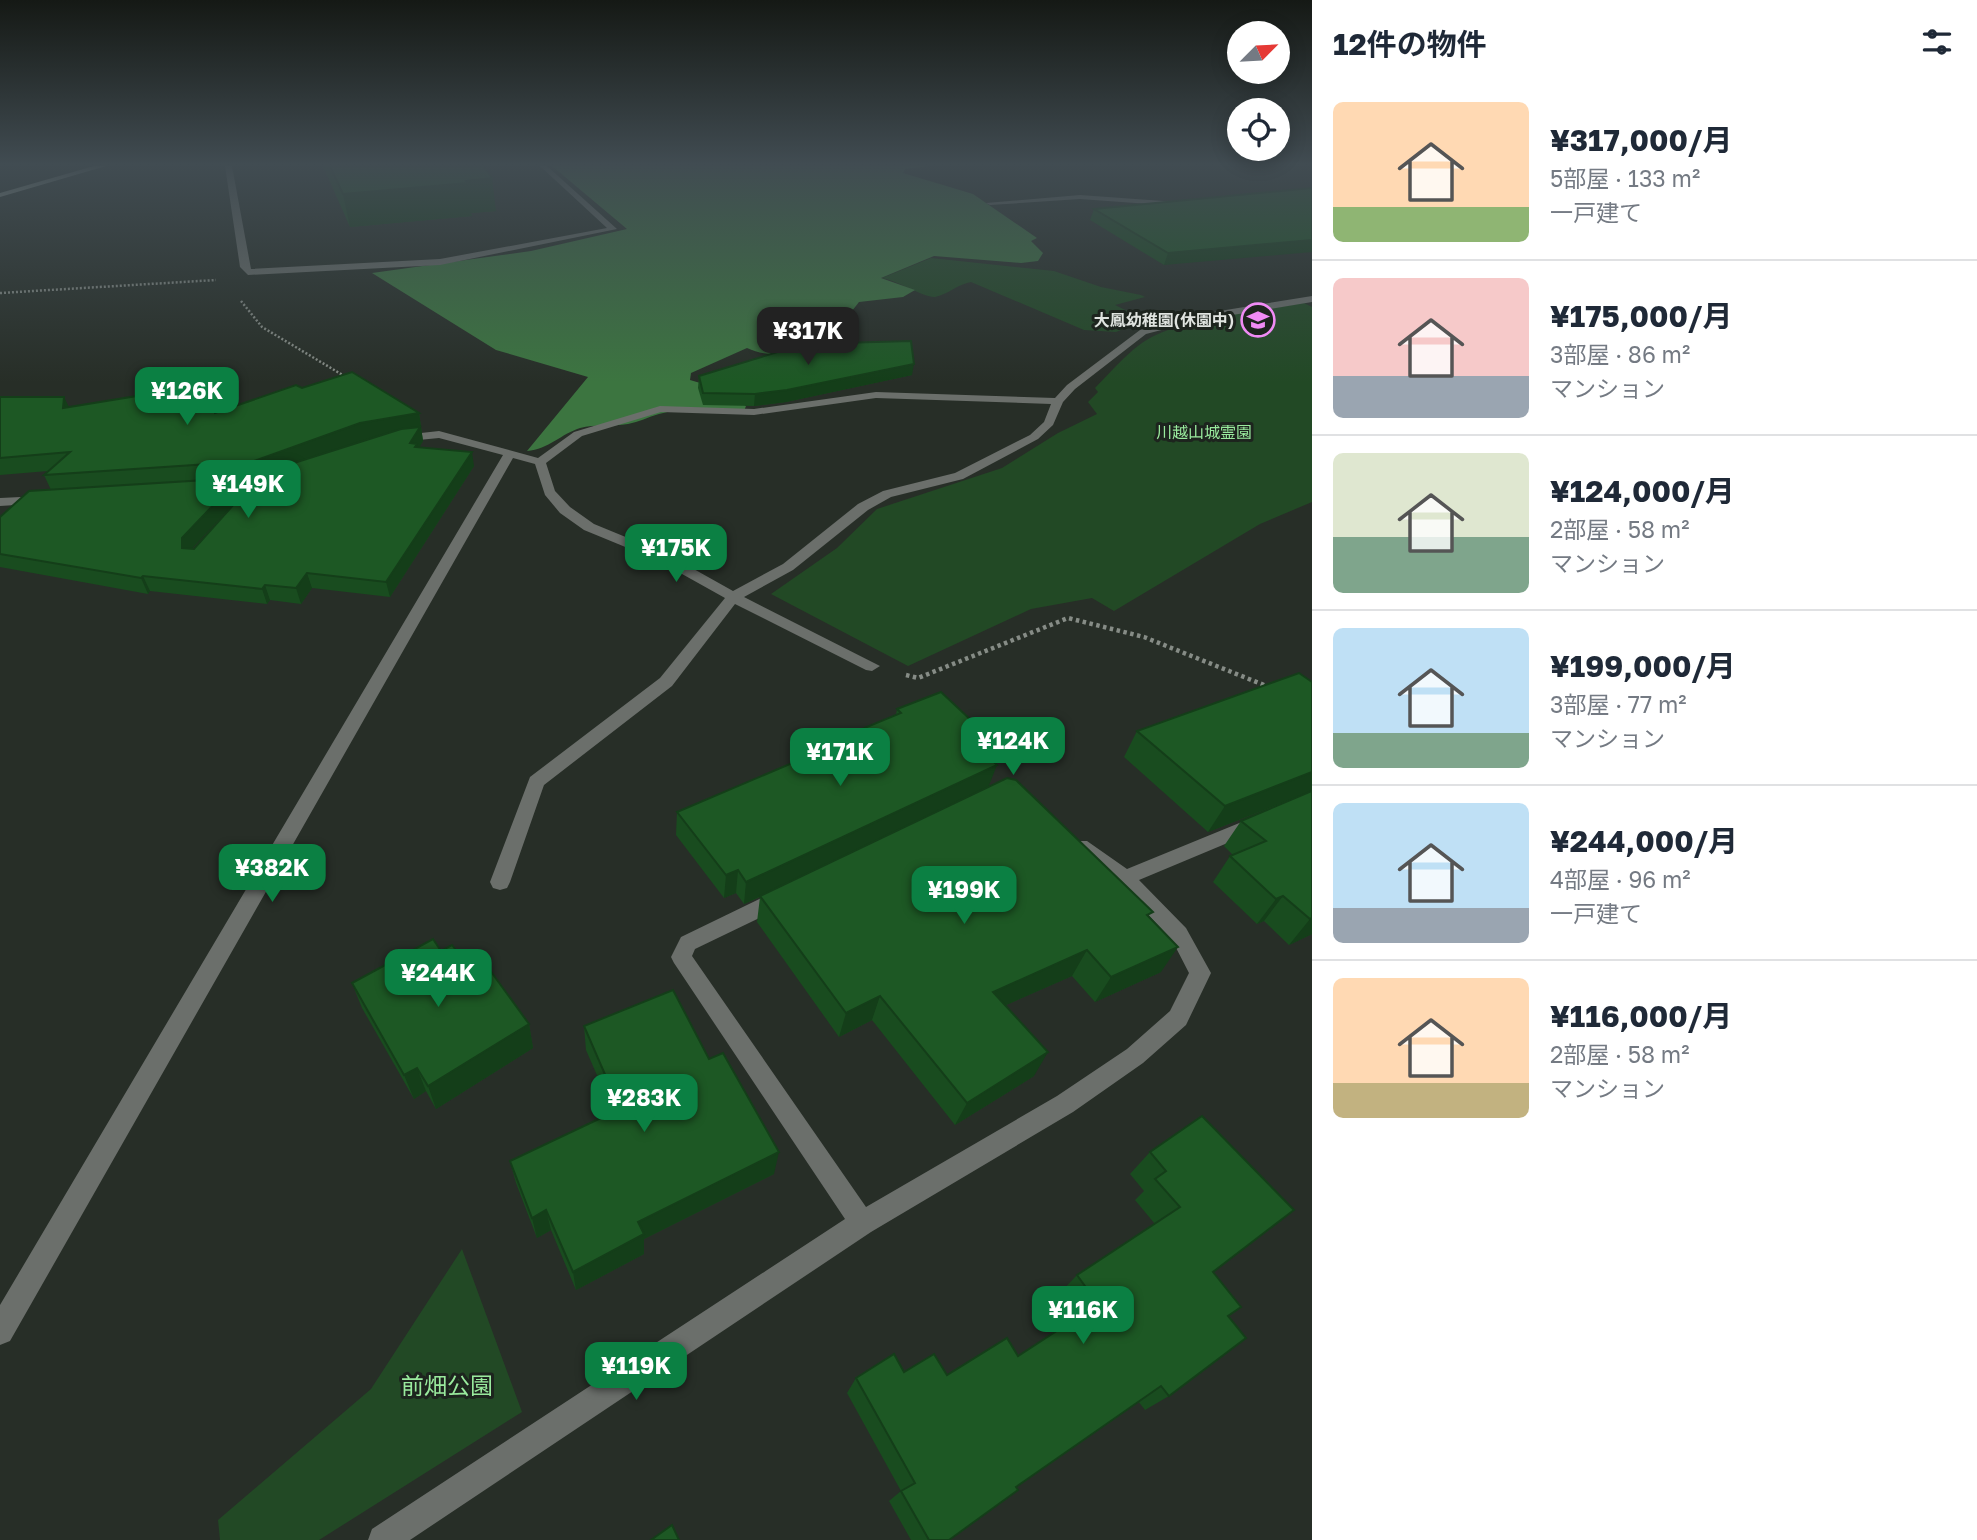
<!DOCTYPE html>
<html lang="ja">
<head>
<meta charset="utf-8">
<style>
	body { margin:0; font-family:"Golos Text","Noto Sans JP",sans-serif; background:#f6f6f7; color:#1f2937; height:100vh; display:flex; flex-direction:column; font-size:26px; white-space:nowrap }
	* { box-sizing:border-box; margin:0 }
	p { font-size:23px; color:#747a83 }
	.icon { flex:none; width:38px; height:38px; fill:none; stroke:currentColor; stroke-width:2; stroke-linecap:round; stroke-linejoin:round }
	.map { position:relative; flex:1; overflow:hidden }
	.sheet { display:flex; flex-direction:column; background:#fff; width:665px }
	.sheet>* { flex:none }
	.needle { width:46px; rotate:66deg }
	.fabs { position:absolute; left:1227px; top:21px; display:grid; gap:14px }
	.fabs a { display:grid; place-items:center; width:63px; height:63px; border-radius:50%; background:#fff; box-shadow:0 4px 18px #0003; font-size:35px }
	.price { position:absolute; translate:-50% -60px; padding:0 16px; border-radius:14px; background:#0b8043; color:#fff; font-size:23px; line-height:46px; filter:drop-shadow(0 2px 4px #0008) }
	.price::after { content:''; position:absolute; left:50%; top:42px; width:21px; height:16px; margin-left:-10px; background:inherit; clip-path:polygon(0 0,100% 0,50% 100%) }
	.price.active { background:#222; color:#fff }
	ul { padding:0; list-style:none }
	li { display:flex; align-items:center; gap:21px; height:175px; padding:0 21px }
	li+li { border-top:2px solid #e0e1e3 }
	li span { display:grid; place-items:center; flex:none; width:196px; height:140px; border-radius:10px; color:#555 }
	li>.icon { margin-inline-start:auto }
	span .icon { width:84px; height:84px; fill:#fffc; stroke-width:1 }
	li b { font-size:30px }
	h2 { display:flex; justify-content:space-between; align-items:center; height:84px; padding:0 21px; font-size:30px }
	main { display:flex; flex:1; min-height:0 }
	.map>svg:first-child { display:block }
</style>
</head>
<body>
<main>
<div class="map">
<svg width="1312" height="1540" viewBox="0 0 1312 1540">
	<rect width="100%" height="100%" fill="#272e27"/>
	<!-- green -->
	<g fill="#224925">
		<path d="M 931,258 L 1054,271 L 1101,287 L 1141,295 L 1145,297 L 1115,305 L 1146,320 L 1116,332 L 1084,330 L 971,282 C 958,284 947,295 935,297 C 925,298 898,281 882,278 Z"/>
		<path d="M 1304,303 L 1312,307 L 1312,502 L 1260,524 L 1114,611 L 1092,598 L 1031,609 L 908,666 L 771,594 L 837,548 L 877,509 L 1002,468 L 1058,433 L 1097,414 L 1088,402 L 1098,392 L 1095,388 C 1113,370 1133,345 1156,335 C 1198,315 1258,311 1304,303 Z"/>
		<polygon points="462,1249 522,1412 319,1540 220,1540 218,1520 371,1389"/>
	</g>
	<!-- forest -->
	<path fill="#3c7540" d="M 552,166 L 930,166 L 905,169 L 903,173 L 973,194 L 1037,238 L 1031,241 L 1043,253 L 1038,261 L 1021,263 L 934,256 L 881,278 L 915,290 L 903,297 L 859,302 L 852,311 L 830,324 L 851,335 C 817,346 782,364 747,348 L 691,373 L 690,380 L 714,387 L 746,406 L 744,411 C 715,409 687,406 659,414 C 648,417 639,422 628,424 C 612,427 595,424 580,428 C 561,434 549,449 527,451 L 588,377 L 496,350 L 372,273 L 531,251 L 627,229 Z"/>
	<g fill="none" stroke-linecap="round" stroke-linejoin="round">
		<!-- path-far1 -->
		<g stroke="#868c86" stroke-width="2.5" stroke-dasharray="2 2" stroke-linecap="butt">
			<polyline points="0,293 216,280"/>
			<polyline points="241,301 262,327 346,377"/>
		</g>
		<!-- path -->
		<polyline stroke="#868c86" stroke-width="4.5" stroke-dasharray="3.5 3.5" stroke-linecap="butt" points="906,675 918,678 1068,618 1144,637 1269,687"/>
		<!-- minor -->
		<g fill="#6b6f6b" fill-rule="evenodd">
			<polygon points="225,166 232,166 251,269 440,259 607,228 540,166 547,166 617,229 440,265 248,275 240,267"/>
			<polygon points="1080,195 1177,202 1181,204 1177,206 1080,199 990,205 986,203"/>
			<path d="M 1312,296 L 1312,302 L 1196,321 L 1146,334 L 1075,389 L 1063,402 L 1053,425 L 1038,439 L 963,479 L 891,497 L 868,510 L 793,570 L 744,597 L 880,666 L 872,671 L 866,670 L 735,604 L 672,686 L 544,785 L 510,882 L 507,888 L 500,890 L 493,888 L 490,882 L 530,777 L 660,678 L 725,598 L 657,560 L 584,530 L 560,513 L 545,495 L 535,464 L 513,458 L 10,1341 L 0,1345 L 0,1305 L 503,455 L 439,438 L 398,442 L 392,438 L 394,436 L 439,431 L 538,458 L 574,432 L 660,406 L 754,409 L 876,392 L 1055,398 L 1067,385 L 1140,330 L 1195,315 ZM 876,398 L 1051,404 L 1044,422 L 1030,435 L 955,473 L 883,491 L 858,504 L 783,564 L 733,591 L 667,554 L 594,524 L 570,507 L 555,491 L 546,463 L 582,436 L 661,412 L 754,415 Z"/>
			<polygon points="275,476 281,480 279,483 220,491 214,487 220,483"/>
			<polygon points="42,496 48,500 47,503 0,506 0,498"/>
			<polygon points="1254,817 1261,819 1263,824 1261,829 1139,880 1186,928 1211,973 1186,1025 1143,1063 1073,1112 871,1232 410,1540 368,1540 372,1529 845,1219 674,963 671,957 681,937 772,893 779,891 786,893 789,899 786,905 695,949 692,956 866,1207 1057,1096 1127,1049 1170,1011 1189,973 1172,940 1118,883 1073,851 1071,846 1073,841 1087,841 1127,869"/>
		</g>
		<!-- major -->
		<polygon fill="#a9b1a9" fill-rule="evenodd" points="94,166 106,166 0,197 0,193"/>
	</g>
	<!-- wall -->
	<g fill="#194c1f" fill-rule="evenodd">
		<polygon points="323,166 483,166 496,211 471,213 472,216 350,227"/>
		<polygon points="1312,188 1164,265 1090,220 1094,209"/>
		<polygon points="912,375 786,402 754,406 703,405 698,388 699,376"/>
		<path d="M 302,388 L 419,413 L 423,441 L 419,447 L 474,466 L 390,597 L 312,588 L 301,604 L 270,600 L 267,604 L 150,591 L 148,594 L 0,567 L 0,517 L 51,490 L 44,475 L 48,471 L 0,475 L 0,397 L 69,407 L 141,405 L 203,395 L 206,405 L 213,404 L 216,413 ZM 372,438 L 341,448 L 364,440 ZM 266,475 L 194,549 L 192,548 L 244,492 L 239,479 L 259,477 Z"/>
		<polygon points="1299,673 1312,934 1289,945 1264,921 1257,924 1213,882 1230,856 1233,855 1224,846 1241,821 1295,798 1208,832 1124,757 1137,731"/>
		<polygon points="897,709 990,738 985,754 988,787 1150,917 1161,972 1095,1002 1072,976 1006,1005 1034,1076 955,1125 872,1020 839,1037 757,922 760,897 744,904 736,893 724,898 676,835 677,812 793,762 794,757 896,715"/>
		<polygon points="441,951 462,958 529,1024 533,1048 436,1109 426,1091 414,1099 362,1008 352,983"/>
		<polygon points="584,1026 709,1059 774,1174 644,1239 644,1254 576,1290 551,1230 537,1238 516,1183 510,1161 613,1112 586,1050"/>
		<polygon points="1202,1116 1213,1272 1228,1316 1169,1396 1145,1410 1138,1401 1016,1487 949,1540 911,1540 889,1501 901,1491 847,1393 856,1378 904,1372 947,1375 1018,1356 1077,1318 1059,1294 1077,1275 1155,1224 1135,1200 1144,1191 1130,1174 1150,1152"/>
	</g>
	<!-- shaded-wall -->
	<g fill="#143e19">
		<polygon points="492,178 496,211 471,213 472,216 350,227 343,194"/>
		<polygon points="1312,240 1312,252 1164,265 1168,253"/>
		<polygon points="914,364 912,375 786,402 754,406 755,394"/>
		<polygon points="64,397 72,413 63,408"/>
		<polygon points="419,413 423,441 418,450 410,443 419,429 364,440 259,477 254,461 360,423"/>
		<polygon points="472,452 474,466 390,597 386,582"/>
		<polygon points="239,478 244,492 188,553 182,548 182,538"/>
		<polygon points="307,573 312,588 301,604 296,588"/>
		<polygon points="143,576 150,591 148,594 141,578"/>
		<polygon points="265,585 270,600 267,604 262,589"/>
		<polygon points="990,738 982,762 975,744"/>
		<polygon points="997,765 988,788 744,904 746,882"/>
		<polygon points="1312,772 1312,791 1208,832 1225,806"/>
		<polygon points="738,870 736,893 724,898 726,875"/>
		<polygon points="1283,896 1264,921 1257,924 1276,899"/>
		<polygon points="1312,918 1312,934 1289,945 1310,919"/>
		<polygon points="1178,947 1161,972 1095,1002 1111,977"/>
		<polygon points="1087,950 1072,976 981,1016 993,992"/>
		<polygon points="880,996 872,1020 839,1037 846,1013"/>
		<polygon points="529,1024 533,1048 436,1109 428,1086"/>
		<polygon points="1048,1052 1034,1076 955,1125 967,1103"/>
		<polygon points="417,1068 426,1091 414,1099 404,1075"/>
		<polygon points="779,1152 774,1174 644,1239 644,1254 576,1290 573,1272 638,1222"/>
		<polygon points="546,1210 551,1230 537,1238 532,1218"/>
	</g>
	<!-- building -->
	<g fill="#1d5824" stroke="#143e19" stroke-width="2">
		<polygon points="330,166 483,166 492,178 466,181 468,183 343,194"/>
		<polygon points="1312,188 1312,240 1168,253 1094,209"/>
		<polygon points="911,341 914,364 787,390 755,394 703,393 699,376 804,344"/>
		<polygon points="352,372 419,413 360,423 254,461 44,475 70,452 0,458 0,397 64,397 63,408 137,396 138,406 203,395 205,405 213,404 215,413 296,385 302,388"/>
		<polygon points="420,427 410,443 417,444 415,447 472,452 386,582 307,573 296,588 265,585 262,589 143,576 141,578 0,554 0,517 29,491 239,478 182,538 182,548 194,549 252,484 275,469 401,429"/>
		<polygon points="1299,673 1312,682 1312,772 1225,806 1137,731"/>
		<polygon points="941,692 990,738 975,744 997,765 746,882 738,870 726,875 677,812 797,761 794,757 901,713 897,709"/>
		<polygon points="1007,778 1016,780 1153,912 1147,915 1178,947 1111,977 1087,950 993,992 1048,1052 967,1103 880,996 846,1013 760,896"/>
		<polygon points="1312,791 1312,918 1310,919 1283,896 1276,899 1230,856 1266,841 1241,821"/>
		<polygon points="433,939 441,951 452,945 462,958 476,951 529,1024 428,1086 417,1068 404,1075 352,983"/>
		<polygon points="673,990 709,1059 723,1053 779,1152 638,1222 644,1234 573,1272 546,1210 532,1218 510,1161 620,1109 584,1026"/>
		<polygon points="1202,1116 1294,1210 1213,1272 1241,1307 1228,1316 1246,1338 1169,1396 1161,1386 1016,1487 1018,1490 949,1540 929,1540 901,1491 915,1483 856,1378 894,1354 904,1372 934,1354 947,1375 1007,1338 1018,1356 1098,1304 1077,1275 1180,1207 1155,1179 1166,1171 1150,1152"/>
		<polygon points="672,1525 679,1540 651,1540"/>
	</g>
	<!-- sky -->
	<linearGradient id="sky" x2="0" y2="1"><stop stop-color="#151915"/><stop offset="0.43" stop-color="#414c52"/><stop offset="1" stop-color="#414c52" stop-opacity="0"/></linearGradient>
	<rect width="1312" height="382" fill="url(#sky)"/>
	<!-- icons -->
	<defs>
		<symbol id="school-ring" viewBox="-11 -11 22 22"><circle r="9.5" fill="#1d241e" stroke="#f08bf5" stroke-width="1.5"/><path d="M0-5L7-2L0 1L-7-2ZM-4 1L0 2.5L4 1V4Q0 6-4 4Z" fill="#f08bf5"/></symbol>
	</defs>
	<g fill-rule="evenodd">
		<use href="#school-ring" x="1239" y="301" width="38" height="38"/>
	</g>
	<g text-anchor="middle" stroke-width="6" stroke-linejoin="round" paint-order="stroke">
		<!-- far-poi labels -->
		<g font-size="16" font-weight="bold" fill="#e0e4e0" stroke="#1d241e" text-anchor="end">
			<text x="1234" y="326">大鳳幼稚園(休園中)</text>
		</g>
		<!-- far-park labels -->
		<g font-size="16" fill="#99ea9d" stroke="#1d241e">
			<text x="1204" y="438">川越山城霊園</text>
		</g>
		<!-- near-park labels -->
		<g font-size="23" fill="#99ea9d" stroke="#1d241e">
			<text x="447" y="1394">前畑公園</text>
		</g>
	</g>
</svg>
<div class="fabs">
<a><svg class="needle" viewBox="-14 -14 28 28"><path d="M0-13l5 13h-10z" fill="#e53935"/><path d="M0 13l5-13h-10z" fill="#747a83"/></svg></a>
<a><svg class="icon" aria-label="locate" viewBox="0 0 24 24"><circle cx="12" cy="12" r="6"/><path d="M12 2v4M12 18v4M2 12h4M18 12h4"/></svg></a>
</div>
<b class="price active" style="left:808px;top:367px">¥317K</b>
<b class="price" style="left:187px;top:427px">¥126K</b>
<b class="price" style="left:248px;top:520px">¥149K</b>
<b class="price" style="left:676px;top:584px">¥175K</b>
<b class="price" style="left:1013px;top:777px">¥124K</b>
<b class="price" style="left:840px;top:788px">¥171K</b>
<b class="price" style="left:272px;top:904px">¥382K</b>
<b class="price" style="left:964px;top:926px">¥199K</b>
<b class="price" style="left:438px;top:1009px">¥244K</b>
<b class="price" style="left:644px;top:1134px">¥283K</b>
<b class="price" style="left:1083px;top:1346px">¥116K</b>
<b class="price" style="left:636px;top:1402px">¥119K</b>
</div>
<section class="sheet">
<h2>12件の物件<svg class="icon" aria-label="filters" viewBox="0 0 24 24"><path d="M4 7h16M4 17h16"/><circle cx="9" cy="7" r="2"/><circle cx="15" cy="17" r="2"/></svg></h2>
<ul>
<li><span style="background:linear-gradient(#ffd9b3 75%,#8fb573 0)"><svg class="icon" aria-label="home" viewBox="0 0 24 24"><path d="M3 11l9-7 9 7M6 9v11h12V9"/></svg></span><div><b>¥317,000/月</b><p>5部屋 · 133 m²</p><p>一戸建て</p></div></li>
<li><span style="background:linear-gradient(#f6c9c9 70%,#9aa5b1 0)"><svg class="icon" aria-label="home" viewBox="0 0 24 24"><path d="M3 11l9-7 9 7M6 9v11h12V9"/></svg></span><div><b>¥175,000/月</b><p>3部屋 · 86 m²</p><p>マンション</p></div></li>
<li><span style="background:linear-gradient(#dfe7d0 60%,#7fa58c 0)"><svg class="icon" aria-label="home" viewBox="0 0 24 24"><path d="M3 11l9-7 9 7M6 9v11h12V9"/></svg></span><div><b>¥124,000/月</b><p>2部屋 · 58 m²</p><p>マンション</p></div></li>
<li><span style="background:linear-gradient(#bfe0f5 75%,#7fa58c 0)"><svg class="icon" aria-label="home" viewBox="0 0 24 24"><path d="M3 11l9-7 9 7M6 9v11h12V9"/></svg></span><div><b>¥199,000/月</b><p>3部屋 · 77 m²</p><p>マンション</p></div></li>
<li><span style="background:linear-gradient(#bfe0f5 75%,#9aa5b1 0)"><svg class="icon" aria-label="home" viewBox="0 0 24 24"><path d="M3 11l9-7 9 7M6 9v11h12V9"/></svg></span><div><b>¥244,000/月</b><p>4部屋 · 96 m²</p><p>一戸建て</p></div></li>
<li><span style="background:linear-gradient(#ffd9b3 75%,#c2b280 0)"><svg class="icon" aria-label="home" viewBox="0 0 24 24"><path d="M3 11l9-7 9 7M6 9v11h12V9"/></svg></span><div><b>¥116,000/月</b><p>2部屋 · 58 m²</p><p>マンション</p></div></li>
</ul>
</section>
</main>
</body>
</html>
